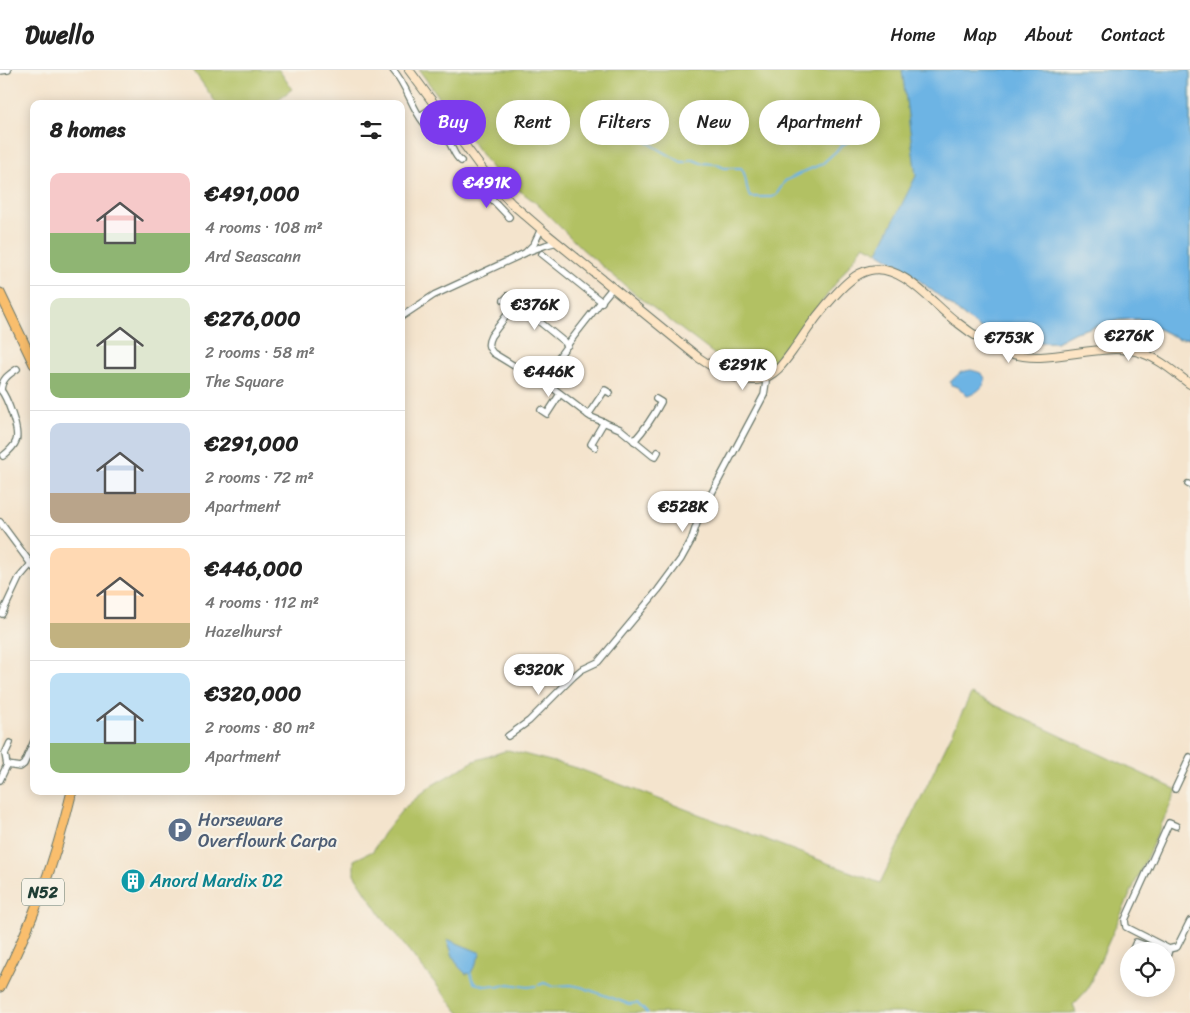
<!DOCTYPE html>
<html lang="en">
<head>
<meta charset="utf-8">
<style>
	body { margin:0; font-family:Sriracha,sans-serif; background:#f6f6f6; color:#222; height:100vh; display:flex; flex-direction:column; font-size:19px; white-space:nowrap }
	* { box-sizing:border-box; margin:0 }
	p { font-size:16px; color:#767676 }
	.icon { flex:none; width:28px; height:28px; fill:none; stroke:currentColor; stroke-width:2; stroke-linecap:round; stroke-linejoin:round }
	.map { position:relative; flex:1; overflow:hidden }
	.sheet { position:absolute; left:30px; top:30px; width:375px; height:695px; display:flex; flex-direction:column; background:#fff; border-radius:10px; box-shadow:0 2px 12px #0003 }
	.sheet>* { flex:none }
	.hud { position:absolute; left:420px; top:30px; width:475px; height:45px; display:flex; gap:10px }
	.tools { position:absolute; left:1120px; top:872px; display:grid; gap:10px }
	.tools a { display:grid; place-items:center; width:55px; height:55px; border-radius:50%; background:#fff; box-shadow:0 2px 12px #0003; font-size:25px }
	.price { position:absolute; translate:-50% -42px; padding:0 11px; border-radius:18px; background:#fff; color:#222; font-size:16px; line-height:32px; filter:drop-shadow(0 1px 2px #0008) }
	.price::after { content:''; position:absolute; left:50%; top:30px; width:15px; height:11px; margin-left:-8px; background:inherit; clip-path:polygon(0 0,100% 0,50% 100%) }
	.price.selected { background:#7c3aed; color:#fff }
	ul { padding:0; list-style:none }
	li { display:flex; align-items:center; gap:15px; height:125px; padding:0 20px }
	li+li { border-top:1px solid #e0e0e0 }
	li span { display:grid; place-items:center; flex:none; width:140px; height:100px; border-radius:10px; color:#555 }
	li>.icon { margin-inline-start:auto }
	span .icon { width:60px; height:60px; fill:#fffc; stroke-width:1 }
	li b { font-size:21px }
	h2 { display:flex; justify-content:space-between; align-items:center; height:60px; padding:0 20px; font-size:21px }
	.pill { padding:0 18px; border-radius:22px; background:#fff; box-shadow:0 2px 12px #0003; font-size:18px; line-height:45px }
	.pill.selected { background:#7c3aed; color:#fff }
	header { display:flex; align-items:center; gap:30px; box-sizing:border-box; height:70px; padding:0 25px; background:#fff; border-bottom:1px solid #e0e0e0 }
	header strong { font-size:24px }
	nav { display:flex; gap:28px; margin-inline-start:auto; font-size:18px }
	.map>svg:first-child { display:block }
</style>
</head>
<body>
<header>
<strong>Dwello</strong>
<nav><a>Home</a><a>Map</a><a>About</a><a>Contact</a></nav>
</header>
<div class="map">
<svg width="1190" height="943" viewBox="0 0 1190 943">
	<rect width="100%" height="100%" fill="#f7f3e8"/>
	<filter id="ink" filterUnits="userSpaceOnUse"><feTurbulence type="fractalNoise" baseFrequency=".02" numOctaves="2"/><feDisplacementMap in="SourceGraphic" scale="10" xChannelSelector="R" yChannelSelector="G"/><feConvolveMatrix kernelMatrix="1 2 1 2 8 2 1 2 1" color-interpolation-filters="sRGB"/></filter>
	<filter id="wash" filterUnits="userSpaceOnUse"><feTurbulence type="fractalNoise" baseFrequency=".0096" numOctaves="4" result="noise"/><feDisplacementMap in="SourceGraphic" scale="20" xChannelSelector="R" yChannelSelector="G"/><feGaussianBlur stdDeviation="1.12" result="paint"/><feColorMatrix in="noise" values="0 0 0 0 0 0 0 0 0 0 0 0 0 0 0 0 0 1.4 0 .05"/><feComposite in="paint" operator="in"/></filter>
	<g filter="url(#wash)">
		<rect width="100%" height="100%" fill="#f4e4cd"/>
		<!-- green -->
		<g fill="#b2c164" stroke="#687f4c">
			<polygon points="193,0 279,0 292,19 272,34 217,34"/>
			<polygon points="419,0 1190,0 1190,268 1179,269 1139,249 1119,250 1075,262 1056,272 1018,273 981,259 901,196 878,182 864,175 777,293 765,301 756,303 743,302 723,291 635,224 581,178 536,133 494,101"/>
			<polygon points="971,624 1177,720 1087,920 1073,935 1076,943 459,943 384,850 354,804 354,790 373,781 383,764 403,739 431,716 474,691 508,680 577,698 880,813"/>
			<polygon points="1146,873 1163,880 1163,881 1136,881 1139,878 1143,879"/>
		</g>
		<!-- water -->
		<g fill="#6db4e4" stroke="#46788c">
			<polygon points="902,0 1190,0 1190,268 1179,269 1139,249 1119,250 1075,262 1056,272 1018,273 981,259 901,196 878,182 916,106"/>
			<path d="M 971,300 C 974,301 980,302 982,304 C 992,313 974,325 967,326 L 958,317 L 951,315 L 950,312 L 961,302 Z"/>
			<polygon points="447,869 481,883 471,903 466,904 459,897 453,886"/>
		</g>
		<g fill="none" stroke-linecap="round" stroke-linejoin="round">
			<!-- stream -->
			<g stroke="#6db4e4" stroke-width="2">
				<path d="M 620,54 L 626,60 L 640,64 L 645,71 L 681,92 L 686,92 L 691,89 L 701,93 L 716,94 L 724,98 L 741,98 C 747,103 745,118 750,127 L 772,127 L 776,125 L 785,111 L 803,102 L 822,94 L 844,74 L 855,69"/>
				<polyline points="470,902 474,913 486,916 494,915 497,917 509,914 528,917 536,916"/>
				<polyline points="539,915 544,913 553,916 571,915 581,917 629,934 637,933 647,943"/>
			</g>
		</g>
	</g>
	<g filter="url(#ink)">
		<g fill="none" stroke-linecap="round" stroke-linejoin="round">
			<defs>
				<g id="minor">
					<path d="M 393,0 C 407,15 411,37 424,53 C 429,59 441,62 449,72 C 453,78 454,86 461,91"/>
					<polyline points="0,1 8,0"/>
					<polyline points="420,46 436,35"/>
					<polyline points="485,118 491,128 509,147"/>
					<polyline points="527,182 546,175 557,172"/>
					<polyline points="542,184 602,232"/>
					<path d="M 613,217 C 602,231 549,295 547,307 C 547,310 548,312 549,315 L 591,347 L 620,359 L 653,386 L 655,387 L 658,382"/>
					<polyline points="504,230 508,226 568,275"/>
					<path d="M 516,233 L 491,266 C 487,274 488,277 493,283 L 529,305 L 532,300"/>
					<polyline points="401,247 434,225 525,183 534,174 541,159"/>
					<path d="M 0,319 C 7,327 20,361 16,371 C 14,377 8,382 3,386"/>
					<path d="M 1,320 C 2,309 8,305 17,299"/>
					<polyline points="541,340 547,344 560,324"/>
					<polyline points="588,345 605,320 610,323"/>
					<path d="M 634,371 C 645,359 653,347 661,332 L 656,329"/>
					<polyline points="595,377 591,374 604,352"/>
					<polyline points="1188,414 1190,415"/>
					<polyline points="0,452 34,498"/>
					<polyline points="2,544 19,508 31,494"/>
					<polyline points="508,666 529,651 573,607 581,600 598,592 658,520 681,489 691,471 699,447 764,325 766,312 764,308"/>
					<polyline points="7,695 20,697 24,694 34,671"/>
					<polyline points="0,710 7,695 5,684 10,673"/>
					<polyline points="1175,719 1190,687"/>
					<polyline points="1176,756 1169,753 1125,850 1126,857 1169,879 1177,877 1190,851"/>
					<polyline points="1132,881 1136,872 1144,875"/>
					<polyline points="1129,889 1124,899 1125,904 1129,907"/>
					<polyline points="1166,892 1169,879"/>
				</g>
				<path id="secondary" d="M 409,0 L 491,111 L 511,133 L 548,165 L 699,288 C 715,299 735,311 755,310 C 763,310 772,305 778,299 C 786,291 792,281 799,272 C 810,255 822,239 836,224 C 845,214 856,203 870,200 C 903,193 934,236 958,253 C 973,265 989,275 1007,282 C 1048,298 1101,269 1142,283 C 1160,289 1175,303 1190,314"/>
				<g id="primary">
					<polyline points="0,223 34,294"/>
					<path d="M 0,917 C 33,851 55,793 72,721"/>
				</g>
			</defs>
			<!-- minor casing -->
			<use href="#minor" stroke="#6a776a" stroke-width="8"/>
			<!-- secondary casing -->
			<use href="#secondary" stroke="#6a776a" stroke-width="10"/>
			<!-- primary casing -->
			<use href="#primary" stroke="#6a776a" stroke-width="11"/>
			<!-- minor -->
			<use href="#minor" stroke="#fff" stroke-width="5.5"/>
			<!-- secondary -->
			<use href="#secondary" stroke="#fde5c5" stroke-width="8"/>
			<!-- primary -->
			<use href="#primary" stroke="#f9be6d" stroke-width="9"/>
		</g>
	</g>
	<!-- icons -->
	<defs>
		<symbol id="parking-disc" viewBox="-11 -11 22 22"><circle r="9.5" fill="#5c6f8a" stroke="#f7f3e8"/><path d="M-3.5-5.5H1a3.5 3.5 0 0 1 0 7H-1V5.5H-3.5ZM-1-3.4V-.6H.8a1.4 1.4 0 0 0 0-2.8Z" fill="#fff"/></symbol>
		<symbol id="building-disc" viewBox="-11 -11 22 22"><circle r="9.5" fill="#0f9aa8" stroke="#f7f3e8"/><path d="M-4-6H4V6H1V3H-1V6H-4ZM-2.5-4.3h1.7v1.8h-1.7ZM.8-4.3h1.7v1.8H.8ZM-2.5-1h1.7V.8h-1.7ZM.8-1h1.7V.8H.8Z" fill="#fff"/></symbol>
	</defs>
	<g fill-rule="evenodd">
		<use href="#parking-disc" x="166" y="746" width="28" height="28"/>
		<use href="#building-disc" x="119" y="797" width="28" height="28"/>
	</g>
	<g text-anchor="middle" stroke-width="4.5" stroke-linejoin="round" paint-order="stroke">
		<!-- shield labels -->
		<rect fill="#f7f3e8" stroke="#60746a" stroke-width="1" x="22" y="808.5" width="42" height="27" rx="4"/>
		<g font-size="16" font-weight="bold" fill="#1f3d34">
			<text x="43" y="828">N52</text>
		</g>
		<!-- service labels -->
		<g font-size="18" fill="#4e5e75" stroke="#f7f3e8" text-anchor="start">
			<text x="198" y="756">Horseware<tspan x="198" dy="21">Overflowrk Carpa</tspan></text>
		</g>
		<!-- culture labels -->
		<g font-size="18" fill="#0d838f" stroke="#f7f3e8" text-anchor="start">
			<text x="150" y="817">Anord Mardix D2</text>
		</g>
	</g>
</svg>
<div class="tools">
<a><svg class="icon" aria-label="locate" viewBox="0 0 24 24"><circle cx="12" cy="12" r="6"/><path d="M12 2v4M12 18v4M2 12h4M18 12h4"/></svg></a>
</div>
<b class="price selected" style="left:487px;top:139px">€491K</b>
<b class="price" style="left:535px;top:261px">€376K</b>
<b class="price" style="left:1129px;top:292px">€276K</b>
<b class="price" style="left:1009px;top:294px">€753K</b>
<b class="price" style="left:743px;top:321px">€291K</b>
<b class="price" style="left:549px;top:328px">€446K</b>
<b class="price" style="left:683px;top:463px">€528K</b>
<b class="price" style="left:539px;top:626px">€320K</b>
<div class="hud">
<a class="pill selected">Buy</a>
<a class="pill">Rent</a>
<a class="pill">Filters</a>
<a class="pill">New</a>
<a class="pill">Apartment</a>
</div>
<section class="sheet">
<h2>8 homes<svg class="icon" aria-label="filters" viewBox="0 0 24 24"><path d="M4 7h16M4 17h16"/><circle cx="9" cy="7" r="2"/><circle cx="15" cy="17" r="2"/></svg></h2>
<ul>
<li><span style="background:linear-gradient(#f6c9c9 60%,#8fb573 0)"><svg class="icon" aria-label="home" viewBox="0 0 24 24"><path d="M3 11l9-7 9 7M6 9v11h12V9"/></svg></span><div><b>€491,000</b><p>4 rooms · 108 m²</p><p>Ard Seascann</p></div></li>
<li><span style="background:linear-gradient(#dfe7d0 75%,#8fb573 0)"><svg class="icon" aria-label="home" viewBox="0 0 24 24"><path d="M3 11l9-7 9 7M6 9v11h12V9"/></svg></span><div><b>€276,000</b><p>2 rooms · 58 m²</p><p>The Square</p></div></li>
<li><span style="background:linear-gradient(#c9d6e8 70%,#b9a48a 0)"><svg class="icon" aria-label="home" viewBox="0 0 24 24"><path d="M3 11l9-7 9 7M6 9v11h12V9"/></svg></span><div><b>€291,000</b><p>2 rooms · 72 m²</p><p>Apartment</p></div></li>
<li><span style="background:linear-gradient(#ffd9b3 75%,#c2b280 0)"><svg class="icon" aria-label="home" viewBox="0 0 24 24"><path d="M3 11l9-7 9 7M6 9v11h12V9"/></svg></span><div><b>€446,000</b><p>4 rooms · 112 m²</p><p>Hazelhurst</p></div></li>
<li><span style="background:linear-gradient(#bfe0f5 70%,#8fb573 0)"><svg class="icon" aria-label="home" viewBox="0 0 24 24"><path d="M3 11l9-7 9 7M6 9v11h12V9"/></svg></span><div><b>€320,000</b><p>2 rooms · 80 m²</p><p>Apartment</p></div></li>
</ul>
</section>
</div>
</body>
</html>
